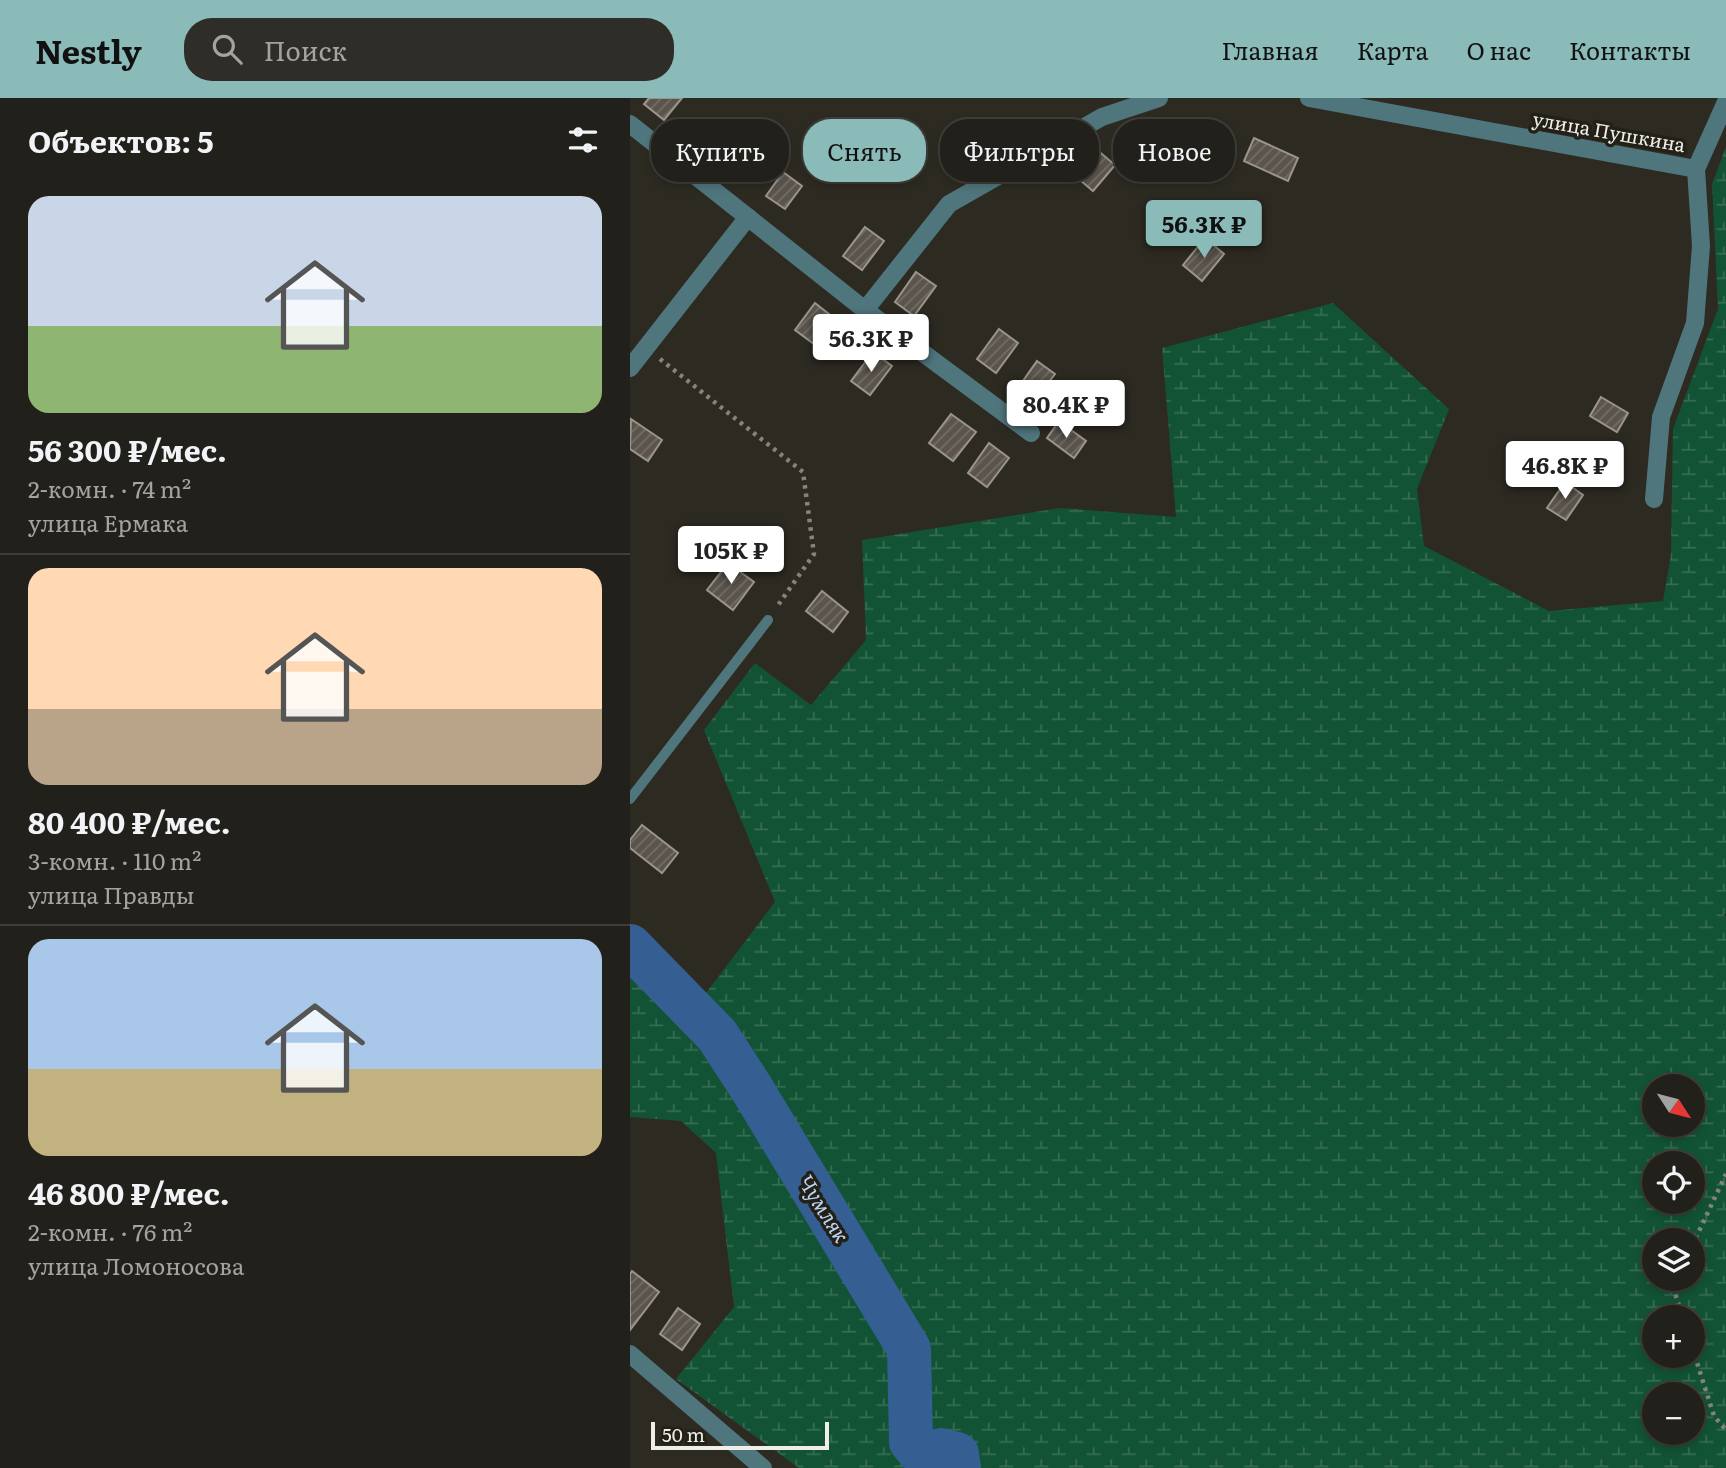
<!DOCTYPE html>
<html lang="ru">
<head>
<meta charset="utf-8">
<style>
	body { margin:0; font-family:Literata,serif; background:#2e2d27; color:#f1f3f6; height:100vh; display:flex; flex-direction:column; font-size:26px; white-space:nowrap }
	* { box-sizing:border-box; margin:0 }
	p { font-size:23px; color:#a2a3a2 }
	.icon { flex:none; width:38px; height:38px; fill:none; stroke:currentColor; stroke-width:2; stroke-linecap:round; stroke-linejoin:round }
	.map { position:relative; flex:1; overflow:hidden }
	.side { display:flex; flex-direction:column; background:#22201a; width:630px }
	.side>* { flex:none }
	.guide { position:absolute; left:21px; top:21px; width:665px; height:63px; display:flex; gap:14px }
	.needle { width:46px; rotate:126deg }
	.controls { position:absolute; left:1012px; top:976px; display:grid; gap:14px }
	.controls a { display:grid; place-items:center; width:63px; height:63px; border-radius:50%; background:#22201a; box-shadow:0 4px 10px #0003,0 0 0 2px #3f3e39; font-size:35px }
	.scale { position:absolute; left:21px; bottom:18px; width:178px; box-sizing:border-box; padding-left:7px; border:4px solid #f0eee9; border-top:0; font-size:19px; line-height:24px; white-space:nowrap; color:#f0eee9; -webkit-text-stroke:5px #232018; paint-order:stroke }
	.price { position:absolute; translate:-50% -60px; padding:0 16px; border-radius:7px; background:#fff; color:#222; font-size:23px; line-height:46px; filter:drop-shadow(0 2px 4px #0008) }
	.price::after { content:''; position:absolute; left:50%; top:42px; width:21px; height:16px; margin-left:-10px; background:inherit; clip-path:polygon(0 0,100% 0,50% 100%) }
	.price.current { background:#8bbbb9; color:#111 }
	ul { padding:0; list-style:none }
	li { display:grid; align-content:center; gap:14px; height:371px; padding:0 28px }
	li+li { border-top:2px solid #3f3e39 }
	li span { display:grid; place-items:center; height:217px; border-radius:21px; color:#555 }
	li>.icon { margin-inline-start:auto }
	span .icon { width:126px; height:126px; fill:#fffc; stroke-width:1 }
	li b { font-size:30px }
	h2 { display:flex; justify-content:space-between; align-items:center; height:84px; padding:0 28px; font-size:30px }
	.pill { padding:0 24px; border-radius:28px; background:#22201a; box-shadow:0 4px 10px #0003,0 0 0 2px #3f3e39; font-size:24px; line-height:63px }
	.pill.current { background:#8bbbb9; color:#111 }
	header { display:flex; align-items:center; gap:42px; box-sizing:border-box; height:98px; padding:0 35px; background:#8bbbb9; color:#111 }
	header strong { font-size:33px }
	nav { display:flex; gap:38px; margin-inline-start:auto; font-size:24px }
	.search { width:490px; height:63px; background:#2e2d27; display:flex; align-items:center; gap:18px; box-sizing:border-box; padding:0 24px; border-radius:28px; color:#a2a3a2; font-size:26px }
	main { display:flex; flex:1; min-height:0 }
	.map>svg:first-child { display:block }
</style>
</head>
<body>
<header>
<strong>Nestly</strong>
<div class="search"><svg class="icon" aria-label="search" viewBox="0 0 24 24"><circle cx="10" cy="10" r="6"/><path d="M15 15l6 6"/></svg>Поиск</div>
<nav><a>Главная</a><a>Карта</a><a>О нас</a><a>Контакты</a></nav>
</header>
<main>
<section class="side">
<h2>Объектов: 5<svg class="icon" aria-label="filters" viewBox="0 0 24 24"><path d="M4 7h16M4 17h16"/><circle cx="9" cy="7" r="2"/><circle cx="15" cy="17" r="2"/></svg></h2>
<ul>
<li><span style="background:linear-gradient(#c9d6e8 60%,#8fb573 0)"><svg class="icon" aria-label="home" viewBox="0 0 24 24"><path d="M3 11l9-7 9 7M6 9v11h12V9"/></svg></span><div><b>56 300 ₽/мес.</b><p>2-комн. · 74 m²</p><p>улица Ермака</p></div></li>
<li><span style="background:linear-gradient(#ffd9b3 65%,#b9a48a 0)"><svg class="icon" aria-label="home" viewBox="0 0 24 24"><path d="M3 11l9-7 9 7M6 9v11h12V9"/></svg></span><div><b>80 400 ₽/мес.</b><p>3-комн. · 110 m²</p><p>улица Правды</p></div></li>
<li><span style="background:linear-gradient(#a9c7e8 60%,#c2b280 0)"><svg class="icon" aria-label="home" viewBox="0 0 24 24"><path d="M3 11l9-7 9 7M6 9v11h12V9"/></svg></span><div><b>46 800 ₽/мес.</b><p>2-комн. · 76 m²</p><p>улица Ломоносова</p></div></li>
</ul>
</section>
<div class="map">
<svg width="1096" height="1370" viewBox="0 0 1096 1370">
	<defs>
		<pattern id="wetland-marsh" width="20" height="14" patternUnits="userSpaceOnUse" patternTransform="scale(1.75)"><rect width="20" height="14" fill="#125335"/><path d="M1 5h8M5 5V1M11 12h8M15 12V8" fill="none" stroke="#356c52"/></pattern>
		<pattern id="building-hatch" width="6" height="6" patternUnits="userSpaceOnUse" patternTransform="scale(1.75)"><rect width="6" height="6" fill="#5a544c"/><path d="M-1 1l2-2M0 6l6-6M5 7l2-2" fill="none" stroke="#726d66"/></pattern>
	</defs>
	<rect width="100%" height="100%" fill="#2d2a22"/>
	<!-- wetland -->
	<path fill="url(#wetland-marsh)" fill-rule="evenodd" d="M 1096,49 L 1096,815 L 1094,817 L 1096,819 L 1096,1370 L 169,1370 L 46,1281 L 104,1209 L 86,1055 L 51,1023 L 0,1019 L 0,848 L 63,912 L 145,804 L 74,632 L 125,565 L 181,607 L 236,542 L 232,442 L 430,410 L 546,419 L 532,250 L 703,205 L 819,311 L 787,391 L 794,448 L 919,513 L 1033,503 L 1041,457 L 1043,331 L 1088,211 L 1082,86 ZM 1024,989 L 1062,989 L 1062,1027 L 1024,1027 ZM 1024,1066 L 1062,1066 L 1062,1104 L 1024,1104 ZM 1024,1143 L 1062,1143 L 1062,1181 L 1024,1181 ZM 1024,1220 L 1062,1220 L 1062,1258 L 1024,1258 ZM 1024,1297 L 1062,1297 L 1062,1335 L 1024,1335 Z"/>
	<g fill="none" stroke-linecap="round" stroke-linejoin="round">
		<!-- river -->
		<polyline stroke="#355f93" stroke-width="44" points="0,848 87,937 122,991 279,1251 281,1344 296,1361 311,1352 327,1356 329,1370"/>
	</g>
	<!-- building -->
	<g fill="url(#building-hatch)" stroke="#9a948b" stroke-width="2">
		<polygon points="19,0 52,0 34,22 14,6"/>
		<polygon points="95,30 110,40 92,67 77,56"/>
		<polygon points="624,40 668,60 658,83 614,63"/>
		<polygon points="466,51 485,67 463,93 444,77"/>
		<polygon points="153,74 172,88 155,111 136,98"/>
		<polygon points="235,129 254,143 232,172 213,158"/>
		<polygon points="575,140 594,156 572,183 553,167"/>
		<polygon points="286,174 306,188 284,218 265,204"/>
		<polygon points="185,205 204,220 184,246 165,232"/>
		<polygon points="369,231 388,245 366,275 347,261"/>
		<polygon points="243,254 262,268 240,297 221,283"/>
		<polygon points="407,263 425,276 405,302 388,290"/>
		<polygon points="971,299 998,315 987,334 960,318"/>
		<polygon points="321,316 346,334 323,363 299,345"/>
		<polygon points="1,321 32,342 18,363 0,351"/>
		<polygon points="429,323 456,343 444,360 417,340"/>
		<polygon points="359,345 379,360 357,389 338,375"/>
		<polygon points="935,384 953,397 936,422 917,410"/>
		<polygon points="98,465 124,484 103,512 77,492"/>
		<polygon points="192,493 218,514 203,534 176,513"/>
		<polygon points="12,727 48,755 32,775 0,750 0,742"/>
		<polygon points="2,1173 29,1194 0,1232 0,1176"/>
		<polygon points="48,1210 70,1226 52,1252 30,1236"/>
	</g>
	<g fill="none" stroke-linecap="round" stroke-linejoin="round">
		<!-- path -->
		<g stroke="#85837c" stroke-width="4.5" stroke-dasharray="3.5 5" stroke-linecap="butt">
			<polyline points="30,261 173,374 184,456 146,510"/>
			<polyline points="1062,1148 1096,1076"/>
			<polyline points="1047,1181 1043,1189 1053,1220"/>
			<polyline points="1062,1249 1084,1318 1096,1332"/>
		</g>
		<!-- lane -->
		<polyline stroke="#50767d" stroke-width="10" points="0,701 138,522"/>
		<!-- street -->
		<g stroke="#50767d" stroke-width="18">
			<polyline points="679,0 1066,71"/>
			<polyline points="0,26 235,212 401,335"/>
			<polyline points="235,212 319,106 472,19 529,0"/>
			<polyline points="0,270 118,119"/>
			<polyline points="1024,401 1031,319 1065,225 1071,148 1066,71 1096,4"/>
			<polyline points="0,1256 133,1370"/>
		</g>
	</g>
	<g text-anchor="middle" stroke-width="7" stroke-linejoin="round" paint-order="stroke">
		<!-- street labels -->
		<g font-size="19" fill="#f0eee9" stroke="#232018">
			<text transform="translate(979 34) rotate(10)" y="7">улица Пушкина</text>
		</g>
		<!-- water labels -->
		<g font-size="21" font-style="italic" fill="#bbd3f2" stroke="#232018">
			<text transform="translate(193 1111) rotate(58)" y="7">Чумляк</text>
		</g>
	</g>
</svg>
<div class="controls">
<a><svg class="needle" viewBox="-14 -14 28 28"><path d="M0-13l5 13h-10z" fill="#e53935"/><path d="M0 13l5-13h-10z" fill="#a2a3a2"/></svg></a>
<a><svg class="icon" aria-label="locate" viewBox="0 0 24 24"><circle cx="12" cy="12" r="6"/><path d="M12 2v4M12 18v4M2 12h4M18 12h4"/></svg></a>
<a><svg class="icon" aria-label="layers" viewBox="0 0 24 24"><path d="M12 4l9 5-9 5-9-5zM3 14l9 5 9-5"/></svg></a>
<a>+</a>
<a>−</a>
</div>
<div class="scale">50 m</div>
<b class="price current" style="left:574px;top:162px">56.3K ₽</b>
<b class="price" style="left:241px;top:276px">56.3K ₽</b>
<b class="price" style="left:436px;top:342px">80.4K ₽</b>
<b class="price" style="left:935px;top:403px">46.8K ₽</b>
<b class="price" style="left:101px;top:488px">105K ₽</b>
<div class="guide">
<a class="pill">Купить</a>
<a class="pill current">Снять</a>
<a class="pill">Фильтры</a>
<a class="pill">Новое</a>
</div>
</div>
</main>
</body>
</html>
